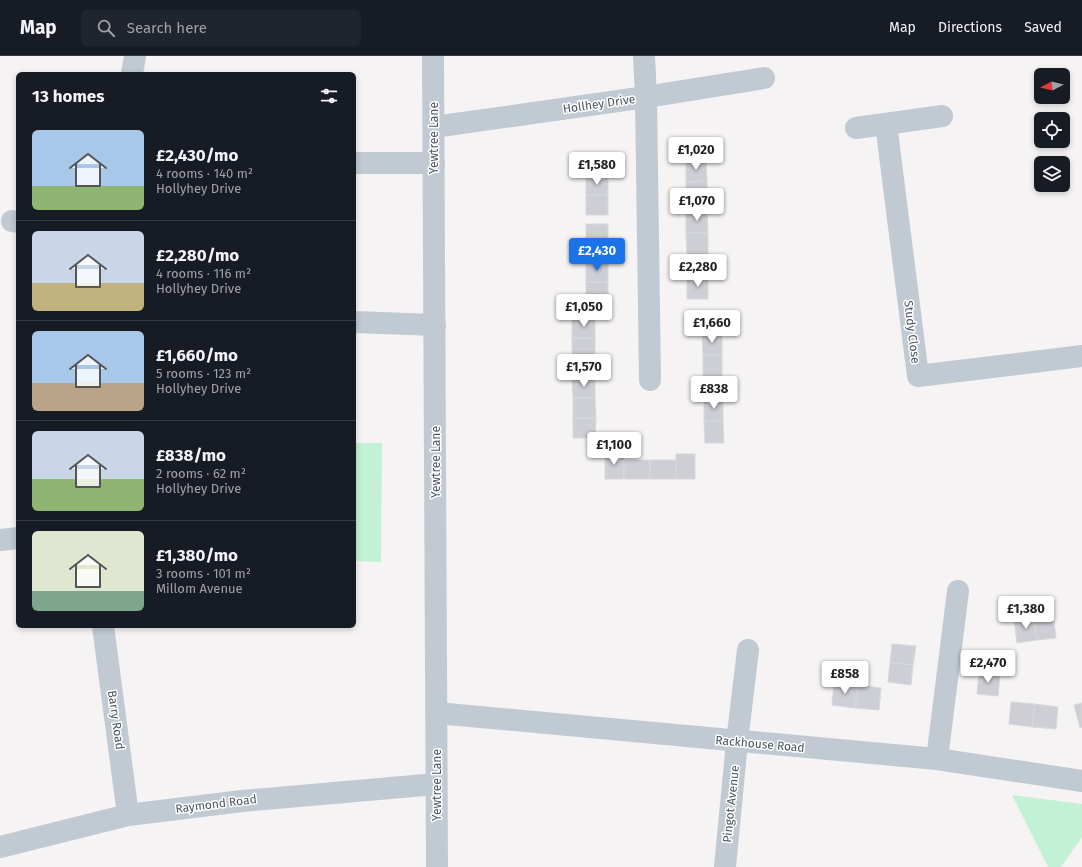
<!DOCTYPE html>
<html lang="en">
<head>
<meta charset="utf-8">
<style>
	body { margin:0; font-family:"Fira Sans",sans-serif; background:#20242c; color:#f1f3f6; height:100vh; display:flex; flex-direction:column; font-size:15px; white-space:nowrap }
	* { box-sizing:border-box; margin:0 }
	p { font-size:13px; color:#9ea1a6 }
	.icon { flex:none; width:22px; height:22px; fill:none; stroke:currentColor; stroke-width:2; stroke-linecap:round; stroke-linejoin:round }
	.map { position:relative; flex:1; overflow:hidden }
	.sheet { position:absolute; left:16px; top:16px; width:340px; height:556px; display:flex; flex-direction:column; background:#171b24; border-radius:6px; box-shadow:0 2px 6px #0003 }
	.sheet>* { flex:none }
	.needle { width:26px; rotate:263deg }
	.controls { position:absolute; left:1034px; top:12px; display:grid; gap:8px }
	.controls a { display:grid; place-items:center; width:36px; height:36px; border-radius:6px; background:#171b24; box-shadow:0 2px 6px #0003; font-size:20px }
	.price { position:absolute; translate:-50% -34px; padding:0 9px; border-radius:4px; background:#fff; color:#222; font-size:13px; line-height:26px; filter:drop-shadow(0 1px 2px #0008) }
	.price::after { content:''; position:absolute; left:50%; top:24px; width:12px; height:9px; margin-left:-6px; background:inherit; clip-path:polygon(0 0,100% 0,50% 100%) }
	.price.on { background:#1a73e8; color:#fff }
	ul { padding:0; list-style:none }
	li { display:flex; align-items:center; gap:12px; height:100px; padding:0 16px }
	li+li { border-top:1px solid #363941 }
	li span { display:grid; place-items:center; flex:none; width:112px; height:80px; border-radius:6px; color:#555 }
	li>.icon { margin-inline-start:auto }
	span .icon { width:48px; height:48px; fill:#fffc; stroke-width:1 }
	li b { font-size:17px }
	h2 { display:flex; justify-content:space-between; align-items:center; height:48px; padding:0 16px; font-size:17px }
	header { display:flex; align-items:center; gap:24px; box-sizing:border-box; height:56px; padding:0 20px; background:#171b24; border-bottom:1px solid #363941 }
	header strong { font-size:19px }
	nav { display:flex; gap:22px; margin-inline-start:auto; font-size:14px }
	.search { width:280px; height:36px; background:#20242c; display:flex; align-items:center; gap:10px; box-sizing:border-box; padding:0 14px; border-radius:6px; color:#9ea1a6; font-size:15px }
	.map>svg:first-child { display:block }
</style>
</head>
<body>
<header>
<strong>Map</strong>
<div class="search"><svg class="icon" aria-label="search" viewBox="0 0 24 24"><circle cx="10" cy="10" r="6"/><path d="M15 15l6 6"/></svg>Search here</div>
<nav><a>Map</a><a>Directions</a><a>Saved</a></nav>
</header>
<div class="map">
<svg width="1082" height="811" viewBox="0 0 1082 811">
	<rect width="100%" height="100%" fill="#f5f3f3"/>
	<!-- green -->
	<g fill="#c3f1d5">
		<polygon points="354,387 382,387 381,506 354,505"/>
		<polygon points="1012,739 1082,748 1082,781 1061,811 1048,811"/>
	</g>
	<!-- building -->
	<g fill="#cdcfd5" stroke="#d7d9de">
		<polygon points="686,104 706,104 707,125 686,126"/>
		<rect x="586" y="120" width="22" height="19"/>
		<polygon points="707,125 707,147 686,147 686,126"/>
		<rect x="586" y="139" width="22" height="20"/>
		<polygon points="686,155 707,155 708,177 686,177"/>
		<rect x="586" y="168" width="22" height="19"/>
		<polygon points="686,177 708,177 708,199 687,199"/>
		<rect x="586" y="187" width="22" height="20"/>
		<rect x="687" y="199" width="21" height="22"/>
		<rect x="586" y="207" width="22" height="19"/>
		<rect x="687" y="221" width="21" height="22"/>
		<rect x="586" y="226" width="22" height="20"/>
		<polygon points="702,255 721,255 722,277 702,277"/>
		<rect x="572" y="262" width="23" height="20"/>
		<polygon points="702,277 722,277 722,299 703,299"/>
		<rect x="572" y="282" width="23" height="20"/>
		<rect x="703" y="299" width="19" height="22"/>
		<rect x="572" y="302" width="23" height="20"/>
		<polygon points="703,321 722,321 723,343 704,343"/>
		<polygon points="572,322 595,322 595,342 573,342"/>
		<polygon points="573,342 595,342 596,362 573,362"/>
		<rect x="704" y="343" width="19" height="22"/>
		<polygon points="573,362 596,362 595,382 573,382"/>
		<polygon points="704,365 723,365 724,387 705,387"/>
		<rect x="605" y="398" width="19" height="25"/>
		<rect x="676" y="398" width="19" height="25"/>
		<rect x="624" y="404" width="26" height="19"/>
		<rect x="650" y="404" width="26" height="19"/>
		<polygon points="1053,558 1056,582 1037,584 1034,560"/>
		<polygon points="1034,560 1037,584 1017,587 1014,563"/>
		<polygon points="892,588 916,590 913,609 890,607"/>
		<polygon points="981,595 1002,597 1000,619 979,617"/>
		<polygon points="890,607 913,609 911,629 888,626"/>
		<polygon points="979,617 1000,619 998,640 977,638"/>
		<polygon points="834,626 858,629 855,652 832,649"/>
		<polygon points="858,629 881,632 879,654 855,652"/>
		<polygon points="1011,646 1035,648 1032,671 1009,668"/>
		<polygon points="1082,647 1082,671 1080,672 1074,649"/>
		<polygon points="1035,648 1058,651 1056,673 1032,671"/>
	</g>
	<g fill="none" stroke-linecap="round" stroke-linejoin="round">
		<!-- minor -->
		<g stroke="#c1cad2" stroke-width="22">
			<polyline points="433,0 437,811"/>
			<polyline points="644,0 646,41 650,324"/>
			<polyline points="132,18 135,0"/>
			<polyline points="886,68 918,320 1082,300"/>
			<polyline points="434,71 646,41 764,22"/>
			<polyline points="856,72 942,60"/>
			<polyline points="354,107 434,107"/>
			<polyline points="12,165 18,166"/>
			<polyline points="354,266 435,269"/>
			<polyline points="0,484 18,482"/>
			<polyline points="103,570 128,759"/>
			<polyline points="437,657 937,703 1082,725"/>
			<polyline points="937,703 958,535"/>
			<polyline points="0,791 128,759 242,745 436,728"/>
			<polyline points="725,811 737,686 748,594"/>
		</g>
	</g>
	<g text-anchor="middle" stroke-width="3" stroke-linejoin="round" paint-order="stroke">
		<!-- street labels -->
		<g font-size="12" fill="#4a5661" stroke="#fff">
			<text transform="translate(599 48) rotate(-8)" y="4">Hollhey Drive</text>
			<text transform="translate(434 82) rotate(-90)" y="4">Yewtree Lane</text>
			<text transform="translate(912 276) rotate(83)" y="4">Study Close</text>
			<text transform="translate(436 406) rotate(-90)" y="4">Yewtree Lane</text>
			<text transform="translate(116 664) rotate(82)" y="4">Barry Road</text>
			<text transform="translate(760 688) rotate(5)" y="4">Rackhouse Road</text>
			<text transform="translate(437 729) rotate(-90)" y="4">Yewtree Lane</text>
			<text transform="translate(216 748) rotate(-7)" y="4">Raymond Road</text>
			<text transform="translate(731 748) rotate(-84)" y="4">Pingot Avenue</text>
		</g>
	</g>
</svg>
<div class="controls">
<a><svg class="needle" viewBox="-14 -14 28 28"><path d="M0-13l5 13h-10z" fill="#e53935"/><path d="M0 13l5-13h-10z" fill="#9ea1a6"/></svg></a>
<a><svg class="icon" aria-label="locate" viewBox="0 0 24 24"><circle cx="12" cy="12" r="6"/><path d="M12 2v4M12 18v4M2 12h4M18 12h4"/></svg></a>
<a><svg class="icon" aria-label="layers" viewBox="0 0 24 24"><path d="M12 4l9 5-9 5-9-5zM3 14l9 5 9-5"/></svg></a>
</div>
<b class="price" style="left:696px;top:115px">£1,020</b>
<b class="price" style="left:597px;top:130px">£1,580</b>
<b class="price" style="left:697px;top:166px">£1,070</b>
<b class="price on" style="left:597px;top:216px">£2,430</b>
<b class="price" style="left:698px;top:232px">£2,280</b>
<b class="price" style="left:584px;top:272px">£1,050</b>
<b class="price" style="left:712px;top:288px">£1,660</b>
<b class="price" style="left:584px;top:332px">£1,570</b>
<b class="price" style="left:714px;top:354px">£838</b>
<b class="price" style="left:614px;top:410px">£1,100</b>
<b class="price" style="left:1026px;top:574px">£1,380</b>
<b class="price" style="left:988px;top:628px">£2,470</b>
<b class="price" style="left:845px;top:639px">£858</b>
<section class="sheet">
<h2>13 homes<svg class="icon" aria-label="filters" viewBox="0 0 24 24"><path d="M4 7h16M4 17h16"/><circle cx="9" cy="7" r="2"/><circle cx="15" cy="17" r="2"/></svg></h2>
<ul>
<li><span style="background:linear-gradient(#a9c7e8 70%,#8fb573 0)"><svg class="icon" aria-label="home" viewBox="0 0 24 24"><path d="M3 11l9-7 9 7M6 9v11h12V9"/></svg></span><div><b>£2,430/mo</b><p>4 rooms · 140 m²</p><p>Hollyhey Drive</p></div></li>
<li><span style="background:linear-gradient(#c9d6e8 65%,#c2b280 0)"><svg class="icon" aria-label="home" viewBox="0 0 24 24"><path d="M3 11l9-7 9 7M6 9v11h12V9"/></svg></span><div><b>£2,280/mo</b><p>4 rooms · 116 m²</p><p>Hollyhey Drive</p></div></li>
<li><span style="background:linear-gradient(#a9c7e8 65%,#b9a48a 0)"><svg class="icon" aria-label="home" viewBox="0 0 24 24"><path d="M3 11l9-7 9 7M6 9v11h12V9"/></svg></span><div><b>£1,660/mo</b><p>5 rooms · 123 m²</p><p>Hollyhey Drive</p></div></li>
<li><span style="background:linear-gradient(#c9d6e8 60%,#8fb573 0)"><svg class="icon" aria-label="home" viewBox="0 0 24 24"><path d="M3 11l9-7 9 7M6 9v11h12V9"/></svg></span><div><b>£838/mo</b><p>2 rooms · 62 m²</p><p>Hollyhey Drive</p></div></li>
<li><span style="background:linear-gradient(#dfe7d0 75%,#7fa58c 0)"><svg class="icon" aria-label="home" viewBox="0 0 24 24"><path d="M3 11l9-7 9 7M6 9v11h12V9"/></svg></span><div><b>£1,380/mo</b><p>3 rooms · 101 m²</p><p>Millom Avenue</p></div></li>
</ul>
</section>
</div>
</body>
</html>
